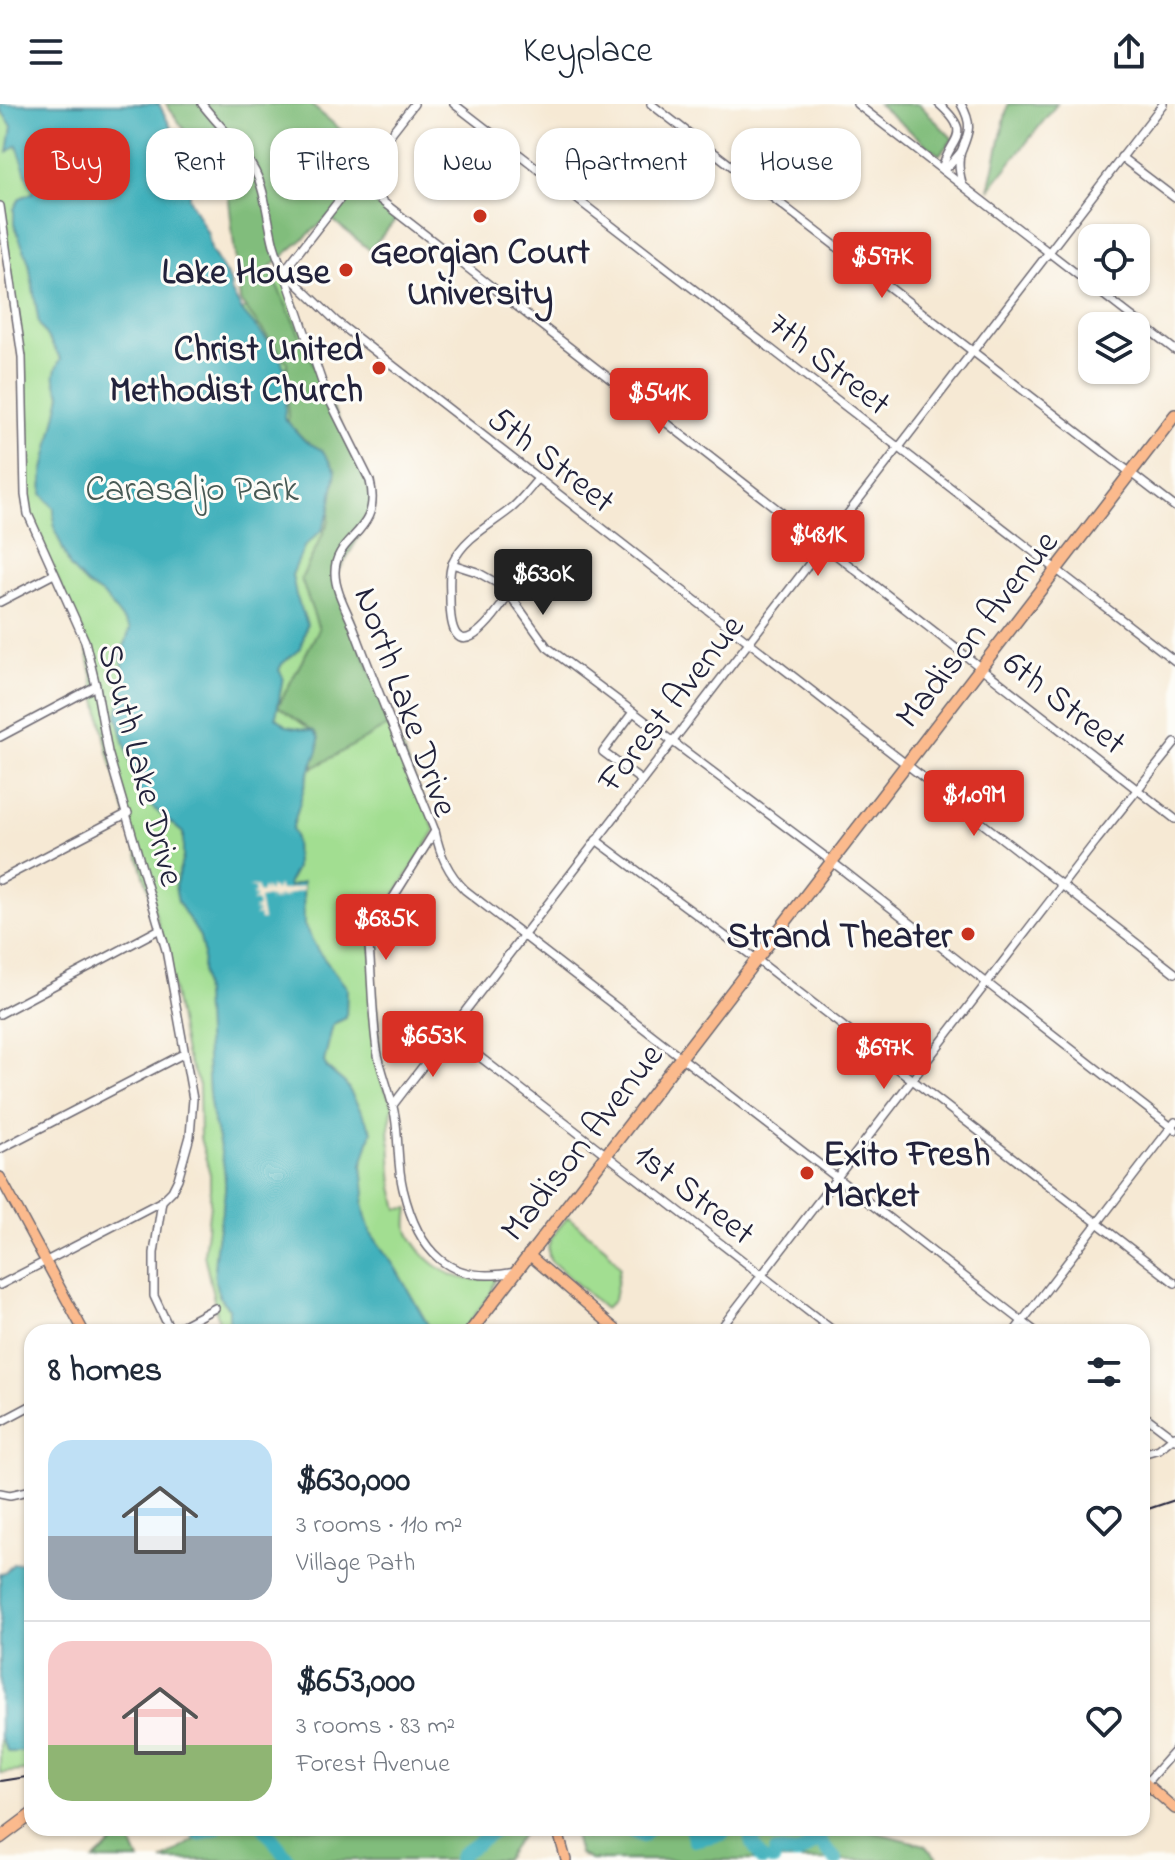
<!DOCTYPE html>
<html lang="en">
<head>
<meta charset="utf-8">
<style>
	body { margin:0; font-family:"Indie Flower",sans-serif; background:#f6f6f7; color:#1f2937; height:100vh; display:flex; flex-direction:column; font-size:30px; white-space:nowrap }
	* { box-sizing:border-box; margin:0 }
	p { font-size:26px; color:#747a83 }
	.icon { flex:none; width:44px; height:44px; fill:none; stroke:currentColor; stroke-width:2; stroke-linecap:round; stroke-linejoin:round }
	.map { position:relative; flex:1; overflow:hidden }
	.sheet { position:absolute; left:24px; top:1220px; width:1126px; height:512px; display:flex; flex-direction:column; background:#fff; border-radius:24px; box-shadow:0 2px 6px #0004 }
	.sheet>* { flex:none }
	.guide { position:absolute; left:24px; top:24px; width:1128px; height:72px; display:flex; gap:16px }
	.fabs { position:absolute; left:1078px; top:120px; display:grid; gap:16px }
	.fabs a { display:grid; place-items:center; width:72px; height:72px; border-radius:16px; background:#fff; box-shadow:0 2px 6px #0004; font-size:40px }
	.price { position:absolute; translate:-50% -68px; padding:0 18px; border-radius:8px; background:#d93025; color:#fff; font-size:26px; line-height:52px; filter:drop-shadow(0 2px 4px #0008) }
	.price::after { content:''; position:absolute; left:50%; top:48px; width:24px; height:18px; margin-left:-12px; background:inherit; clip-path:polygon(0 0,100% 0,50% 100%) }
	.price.current { background:#222; color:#fff }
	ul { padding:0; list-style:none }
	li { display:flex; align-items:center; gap:24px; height:200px; padding:0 24px }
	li+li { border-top:2px solid #e0e1e3 }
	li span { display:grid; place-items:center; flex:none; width:224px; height:160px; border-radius:24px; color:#555 }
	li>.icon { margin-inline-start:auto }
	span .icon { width:96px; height:96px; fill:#fffc; stroke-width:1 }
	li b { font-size:34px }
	h2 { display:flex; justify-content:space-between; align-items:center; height:96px; padding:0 24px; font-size:34px }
	.pill { padding:0 28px; border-radius:24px; background:#fff; box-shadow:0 2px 6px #0004; font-size:28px; line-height:72px }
	.pill.current { background:#d93025; color:#fff }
	header { display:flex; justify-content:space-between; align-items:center; height:104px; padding:0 24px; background:#fff; font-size:36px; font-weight:600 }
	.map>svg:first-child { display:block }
</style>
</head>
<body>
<header><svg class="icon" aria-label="menu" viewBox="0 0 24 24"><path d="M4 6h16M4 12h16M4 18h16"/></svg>Keyplace<svg class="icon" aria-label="share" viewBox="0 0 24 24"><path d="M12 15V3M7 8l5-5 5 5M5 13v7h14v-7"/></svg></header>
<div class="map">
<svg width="1175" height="1756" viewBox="0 0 1175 1756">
	<rect width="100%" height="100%" fill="#fdfcf7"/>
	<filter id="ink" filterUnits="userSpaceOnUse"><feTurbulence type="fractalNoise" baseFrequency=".0125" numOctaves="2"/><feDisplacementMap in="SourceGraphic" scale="16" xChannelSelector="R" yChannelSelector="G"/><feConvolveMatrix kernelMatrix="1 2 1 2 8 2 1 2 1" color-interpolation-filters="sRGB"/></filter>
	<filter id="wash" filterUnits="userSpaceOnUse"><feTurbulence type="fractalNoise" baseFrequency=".006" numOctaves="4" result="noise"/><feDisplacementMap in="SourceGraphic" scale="32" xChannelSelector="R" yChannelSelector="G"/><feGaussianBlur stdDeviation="1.8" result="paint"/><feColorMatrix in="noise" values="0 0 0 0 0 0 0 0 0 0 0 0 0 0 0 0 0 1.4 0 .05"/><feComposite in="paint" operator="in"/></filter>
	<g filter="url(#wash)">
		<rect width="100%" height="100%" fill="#f6e9d4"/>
		<!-- green -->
		<g fill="#a2de91" stroke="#628066" stroke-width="2">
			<path d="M 0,0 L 159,0 L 189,59 L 189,94 L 192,104 L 208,130 L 211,146 L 230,177 L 231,187 L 242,207 L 284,167 L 325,287 L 335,471 L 435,727 L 371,829 L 382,979 L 393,1001 L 389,1024 L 393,1083 L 398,1105 L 409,1104 C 408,1111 406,1122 409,1129 C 423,1160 466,1189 497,1169 L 491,1189 L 462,1228 L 221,1228 L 204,1150 L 210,1100 L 210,1070 L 200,1034 L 199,981 L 185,949 L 166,846 L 108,648 L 85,537 L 28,410 L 22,253 L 0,102 Z"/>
			<path d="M 568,1113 L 606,1144 L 620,1163 L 614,1196 L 605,1205 L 551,1157 C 542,1139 556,1128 568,1113 Z"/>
			<polygon points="0,1632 32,1643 32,1666 0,1669"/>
		</g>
		<!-- forest -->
		<g fill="#81bd7b" stroke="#52705b" stroke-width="2">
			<polygon points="166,0 310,0 372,52 350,81 397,114 370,146 329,113 269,164 369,382 372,411 334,475 391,620 313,664 317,630 278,602 319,525 301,475 329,417 331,364 288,319 287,258 240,197 228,87"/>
			<polygon points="878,0 919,0 953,35 939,51"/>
			<polygon points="1008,0 1057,0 989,86"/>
			<polygon points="194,1724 527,1724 504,1756 163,1756 197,1734"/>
			<polygon points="572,1724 858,1724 925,1741 939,1756 591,1756 579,1750"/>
			<polygon points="126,1727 139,1756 94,1756"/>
		</g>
		<!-- water -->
		<g fill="#40b0bb" stroke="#31697b" stroke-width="2">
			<path d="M 0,0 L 159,0 L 189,59 L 189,94 L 208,130 L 211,146 L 230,177 L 231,187 L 243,208 L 276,246 L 285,265 L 287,286 L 284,314 L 305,337 L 322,346 L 336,367 L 329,409 L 322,426 L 304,443 L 292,471 L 296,491 L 307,520 L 301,544 L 282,560 L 279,566 L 283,573 L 276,613 L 287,622 L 314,627 L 319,634 L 318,647 L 308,670 L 292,726 L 295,732 L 296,764 L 288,779 L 289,783 L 303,778 L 304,821 L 318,847 L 347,884 L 346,914 L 333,920 L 324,958 L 327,964 L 346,980 L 372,1027 L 362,1061 L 365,1089 L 363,1099 L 366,1114 L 371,1129 L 395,1163 L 432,1228 L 229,1228 L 229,1204 C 200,1183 223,1115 225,1086 C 227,1054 211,1021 209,989 C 206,948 206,907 202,866 L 203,848 L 200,833 L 178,798 L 175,782 L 183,753 L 183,729 L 140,693 L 117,612 L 125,572 L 121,552 L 130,525 L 104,492 L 87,481 L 70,463 L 54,423 L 54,404 L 42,390 L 43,370 L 61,291 C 53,277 52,269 61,255 L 39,220 L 29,159 L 14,120 L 14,105 L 20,94 L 34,88 C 25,75 23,57 17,41 L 8,48 L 12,22 L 0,5 Z"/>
			<polygon points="29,1458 32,1462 32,1648 8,1648 0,1633 0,1470 5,1469 13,1460"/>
		</g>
		<!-- pier -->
		<polygon fill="#f6e9d4" points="274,781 276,787 278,781 280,787 303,782 303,786 287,791 288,796 286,791 284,796 281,792 281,797 279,792 277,793 277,798 274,793 274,798 270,793 270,799 268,793 259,795 263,816 260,816 259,811 254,812 259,808 253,808 258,806 253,805 258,803 257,797 251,798 256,794 251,795 256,793 250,790 255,789 254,784 248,784 257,782 258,788 261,789 263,783 265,789 265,783 269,788 268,782 270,788 270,782 275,787"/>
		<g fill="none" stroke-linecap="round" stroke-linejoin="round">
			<!-- river -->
			<g stroke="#40b0bb" stroke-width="14">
				<polyline points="198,1724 199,1730 216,1724"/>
				<polyline points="264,1724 289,1756"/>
				<polyline points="625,1724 642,1732 649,1724"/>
				<polyline points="691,1724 694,1736 722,1730 725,1724"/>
				<polyline points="754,1724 759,1728 751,1736 762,1756"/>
				<polyline points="459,1756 461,1751 498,1724"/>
				<polyline points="773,1756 776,1748 798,1750 819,1736 836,1756"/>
			</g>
		</g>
	</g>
	<g filter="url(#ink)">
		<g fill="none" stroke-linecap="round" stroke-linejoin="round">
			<defs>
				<g id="minor">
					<path d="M 202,0 C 221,25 252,51 261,82 C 270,111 269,139 284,167 L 325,287 L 370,377 C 383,430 334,431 335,469 C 335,488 349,510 355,527 C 380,594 408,660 435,727 C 440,751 448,769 465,786 L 1036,1228"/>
					<polyline points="414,0 284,167 337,218 1175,869"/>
					<polyline points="454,0 1175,557"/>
					<polyline points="651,0 1175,403"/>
					<polyline points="857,0 1175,246"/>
					<path d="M 939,0 C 975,32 950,33 942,65"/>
					<path d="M 961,0 C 973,21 969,28 961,48 C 957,58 960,70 962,80"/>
					<polyline points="1121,53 1175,94"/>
					<polyline points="942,65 949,62 960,49"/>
					<polyline points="356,77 1175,715"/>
					<polyline points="0,102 22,253 25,391 28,410 85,537 96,582 108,648 166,846 193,995 190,1032 178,1075 172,1087 162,1097 154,1149 154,1192 171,1228"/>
					<polyline points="452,460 477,468 504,483 547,543 831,757 1175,1026"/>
					<path d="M 510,489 C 489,521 450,570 450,495 C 450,483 448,468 453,458 C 465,432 493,420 513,403 C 522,395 530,384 538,375"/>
					<polyline points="0,498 54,470"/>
					<polyline points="633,608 603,648 642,677"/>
					<polyline points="0,633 96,582"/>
					<path d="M 435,727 L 371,829 L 369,842 C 372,876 372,912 377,946 C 381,968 391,990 395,1012 C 399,1036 397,1061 403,1085 C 418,1147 448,1182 515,1168"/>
					<polyline points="596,736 756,855 1175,1179"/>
					<polyline points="0,776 128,709"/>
					<polyline points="0,910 160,825"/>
					<polyline points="449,929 835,1228"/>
					<polyline points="393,1001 1163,0"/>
					<polyline points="0,1045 185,949"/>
					<polyline points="0,1181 162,1097"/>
					<polyline points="170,1228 215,1204"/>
					<polyline points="718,1228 1096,737 1175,639"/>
					<polyline points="1014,1228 1175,1018"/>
					<polyline points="1142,1310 1175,1335"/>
					<polyline points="0,1318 32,1301"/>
					<polyline points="1142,1350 1159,1345 1175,1332"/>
					<polyline points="0,1389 10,1391 32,1386"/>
					<polyline points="1146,1679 1175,1646"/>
				</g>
				<g id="major">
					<polyline points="0,1073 84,1228"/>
					<polyline points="528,1150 619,1228"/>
					<polyline points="1142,1676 1175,1705"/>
					<polyline points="557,1724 566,1756"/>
				</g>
				<g id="highway">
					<polyline points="470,1228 1175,311"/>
					<polyline points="0,1734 32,1710"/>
				</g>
			</defs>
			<!-- minor casing -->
			<use href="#minor" stroke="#6c6871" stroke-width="10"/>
			<!-- major casing -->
			<use href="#major" stroke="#6c6871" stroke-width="12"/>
			<!-- highway casing -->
			<use href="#highway" stroke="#6c6871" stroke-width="14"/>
			<!-- minor -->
			<use href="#minor" stroke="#fff" stroke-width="7"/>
			<!-- major -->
			<use href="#major" stroke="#fbba8d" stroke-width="9"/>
			<!-- highway -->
			<use href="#highway" stroke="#fbba8d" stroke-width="11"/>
			<!-- rail -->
			<g stroke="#22223b" stroke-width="2">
				<polyline points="1142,1407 1175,1396"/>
				<polyline points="0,1677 32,1672"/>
			</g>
		</g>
	</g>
	<!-- markers -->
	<g fill="#c8321e" stroke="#fdfcf7" stroke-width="3">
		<circle cx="480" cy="112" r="8"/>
		<circle cx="346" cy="166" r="8"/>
		<circle cx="379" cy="264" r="8"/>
		<circle cx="968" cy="830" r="8"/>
		<circle cx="807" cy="1069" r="8"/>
	</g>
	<g text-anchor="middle" stroke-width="6" stroke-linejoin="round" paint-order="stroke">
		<!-- poi labels -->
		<g font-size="36" font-weight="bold" fill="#22223b" stroke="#fdfcf7" text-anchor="end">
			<text x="480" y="159" text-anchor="middle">Georgian Court<tspan x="480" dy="41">University</tspan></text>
			<text x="330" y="179">Lake House</text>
			<text x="363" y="256">Christ United<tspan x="363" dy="41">Methodist Church</tspan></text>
			<text x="952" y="843">Strand Theater</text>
			<text x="823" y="1061" text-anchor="start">Exito Fresh<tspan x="823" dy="41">Market</tspan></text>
		</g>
		<!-- street labels -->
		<g font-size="36" fill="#22223b" stroke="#fdfcf7">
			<text transform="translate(831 258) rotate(38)" y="13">7th Street</text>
			<text transform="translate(553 354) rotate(38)" y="13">5th Street</text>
			<text transform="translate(975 524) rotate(-52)" y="13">Madison Avenue</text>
			<text transform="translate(408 597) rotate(70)" y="13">North Lake Drive</text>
			<text transform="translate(1066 597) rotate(38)" y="13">6th Street</text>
			<text transform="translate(669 598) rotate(-52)" y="13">Forest Avenue</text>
			<text transform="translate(143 660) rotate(75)" y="13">South Lake Drive</text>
			<text transform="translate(580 1037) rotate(-52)" y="13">Madison Avenue</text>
			<text transform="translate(696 1088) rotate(38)" y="13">1st Street</text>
		</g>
		<!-- park labels -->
		<g font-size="36" fill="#485a55" stroke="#fdfcf7">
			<text x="192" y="396">Carasaljo Park</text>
		</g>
	</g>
</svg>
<div class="fabs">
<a><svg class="icon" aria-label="locate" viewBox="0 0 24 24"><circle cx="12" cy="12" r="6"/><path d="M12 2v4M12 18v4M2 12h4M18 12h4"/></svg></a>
<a><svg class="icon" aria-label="layers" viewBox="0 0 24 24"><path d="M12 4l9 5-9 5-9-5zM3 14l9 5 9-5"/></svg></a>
</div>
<b class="price" style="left:882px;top:196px">$597K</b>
<b class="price" style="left:659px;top:332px">$541K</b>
<b class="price" style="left:818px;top:474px">$481K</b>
<b class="price current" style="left:543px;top:513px">$630K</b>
<b class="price" style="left:974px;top:734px">$1.09M</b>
<b class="price" style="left:386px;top:858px">$685K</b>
<b class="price" style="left:433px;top:975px">$653K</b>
<b class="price" style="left:884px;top:987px">$697K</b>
<div class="guide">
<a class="pill current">Buy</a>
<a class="pill">Rent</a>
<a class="pill">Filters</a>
<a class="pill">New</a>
<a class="pill">Apartment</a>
<a class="pill">House</a>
</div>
<section class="sheet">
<h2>8 homes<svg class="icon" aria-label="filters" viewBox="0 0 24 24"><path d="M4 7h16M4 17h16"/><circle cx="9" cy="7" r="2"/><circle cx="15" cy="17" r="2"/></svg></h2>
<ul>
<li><span style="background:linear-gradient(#bfe0f5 60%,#9aa5b1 0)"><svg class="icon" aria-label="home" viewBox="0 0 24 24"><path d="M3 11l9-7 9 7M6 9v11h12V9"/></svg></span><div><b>$630,000</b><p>3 rooms · 110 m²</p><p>Village Path</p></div><svg class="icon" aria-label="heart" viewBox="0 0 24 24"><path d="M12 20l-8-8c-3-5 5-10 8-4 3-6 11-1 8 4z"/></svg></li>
<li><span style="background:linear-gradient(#f6c9c9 65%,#8fb573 0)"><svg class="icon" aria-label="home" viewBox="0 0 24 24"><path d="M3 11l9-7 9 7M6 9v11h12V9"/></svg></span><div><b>$653,000</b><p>3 rooms · 83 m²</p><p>Forest Avenue</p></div><svg class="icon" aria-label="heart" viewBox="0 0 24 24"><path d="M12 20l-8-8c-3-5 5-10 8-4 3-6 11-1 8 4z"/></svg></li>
</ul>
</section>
</div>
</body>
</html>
